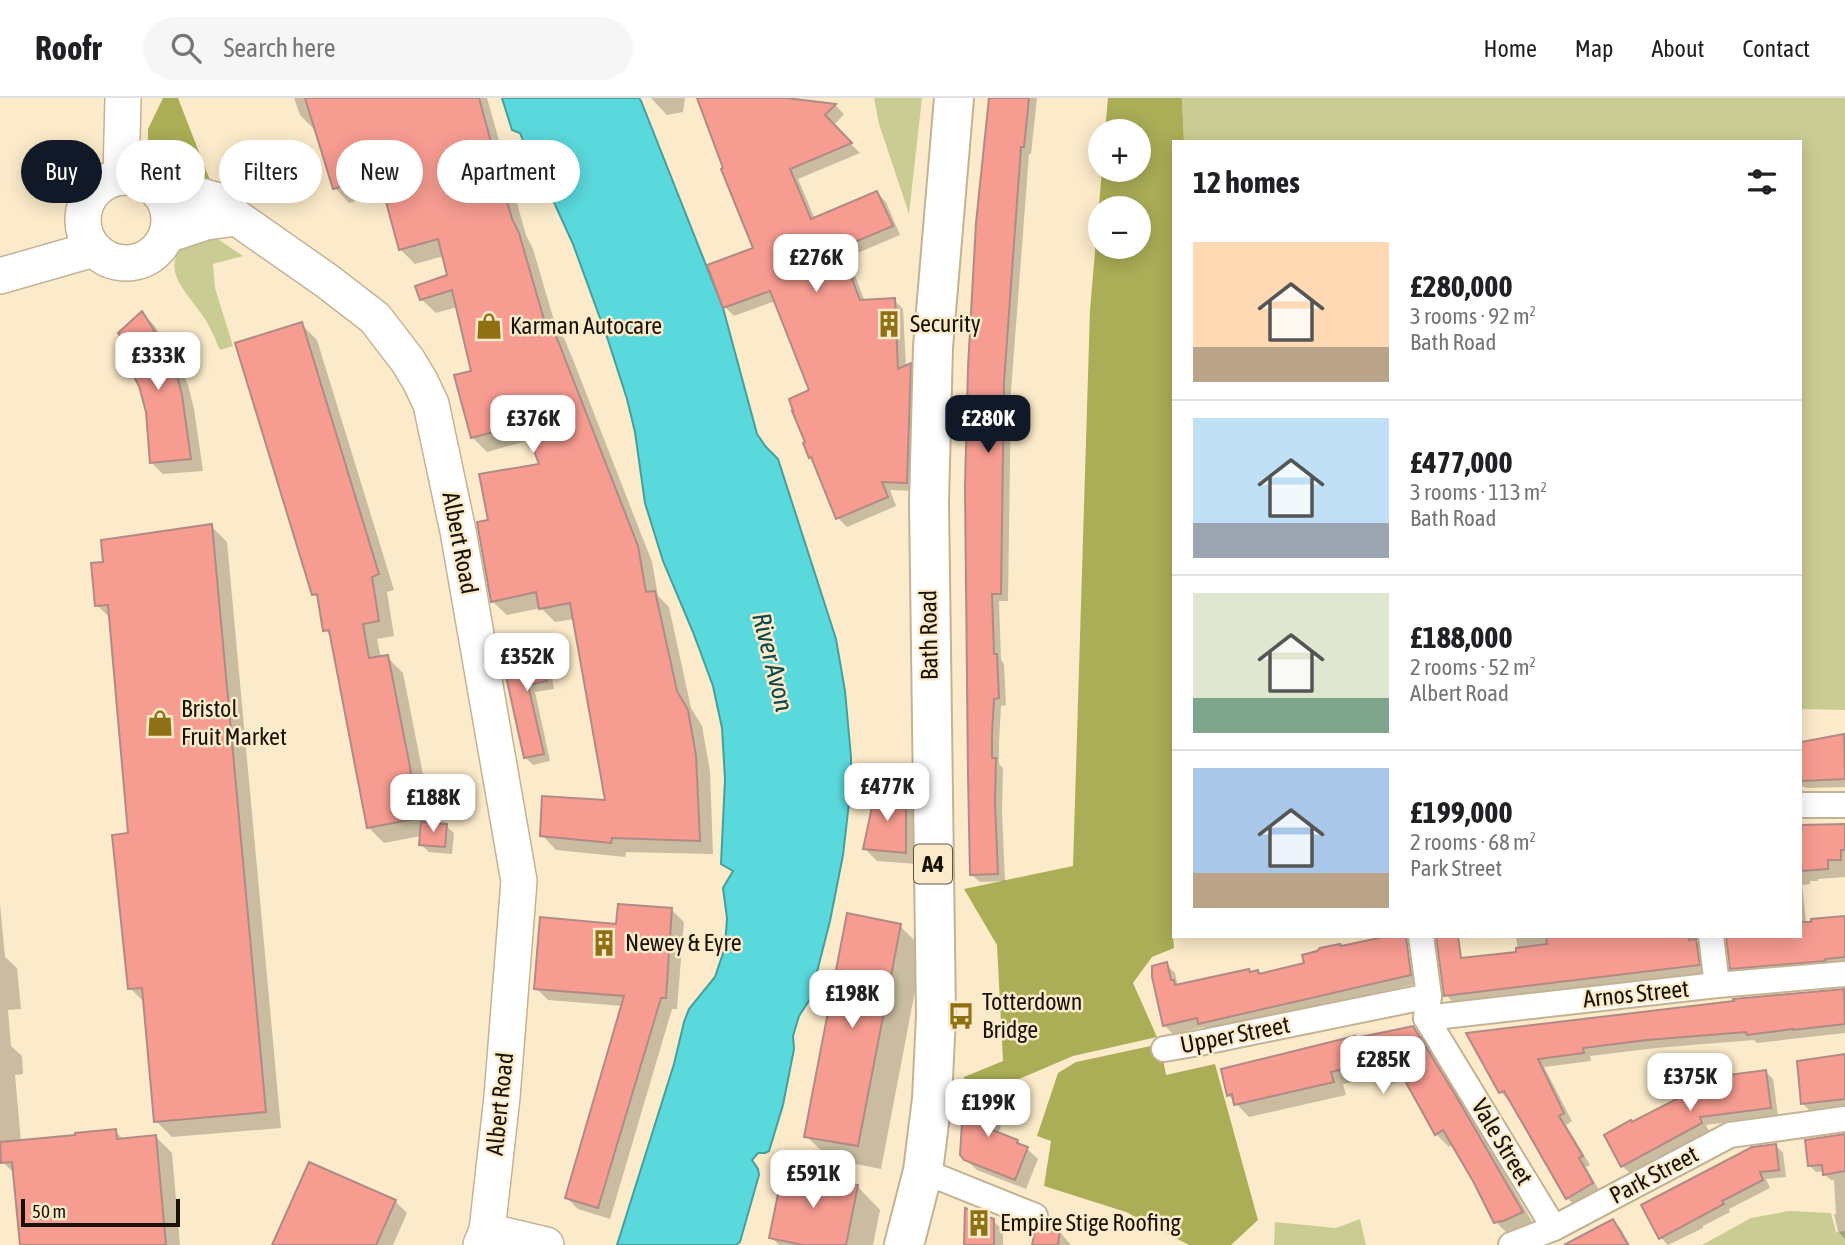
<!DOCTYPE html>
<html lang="en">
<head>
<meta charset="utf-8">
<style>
	body { margin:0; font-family:"Asap Condensed",sans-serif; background:#f6f6f6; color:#202124; height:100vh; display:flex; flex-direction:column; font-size:26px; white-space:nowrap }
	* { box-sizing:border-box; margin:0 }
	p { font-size:23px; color:#757577 }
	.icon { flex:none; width:38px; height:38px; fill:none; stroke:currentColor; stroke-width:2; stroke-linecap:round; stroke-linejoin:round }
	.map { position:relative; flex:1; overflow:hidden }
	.side { position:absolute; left:1172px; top:42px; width:630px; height:798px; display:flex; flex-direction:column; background:#fff; border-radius:0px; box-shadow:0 4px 18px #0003 }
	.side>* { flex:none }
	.guide { position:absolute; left:21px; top:42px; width:665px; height:63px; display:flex; gap:14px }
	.fabs { position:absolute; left:1088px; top:21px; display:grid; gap:14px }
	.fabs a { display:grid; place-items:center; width:63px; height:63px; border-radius:50%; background:#fff; box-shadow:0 4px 18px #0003; font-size:35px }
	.scale { position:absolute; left:21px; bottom:18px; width:159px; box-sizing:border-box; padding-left:7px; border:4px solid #191307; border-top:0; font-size:19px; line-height:24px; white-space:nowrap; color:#191307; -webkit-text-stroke:5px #fcebca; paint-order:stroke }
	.price { position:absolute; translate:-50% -60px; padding:0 16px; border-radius:14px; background:#fff; color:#222; font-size:23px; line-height:46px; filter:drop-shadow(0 2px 4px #0008) }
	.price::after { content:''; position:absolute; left:50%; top:42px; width:21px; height:16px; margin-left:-10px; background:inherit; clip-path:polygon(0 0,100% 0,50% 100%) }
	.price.on { background:#111827; color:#fff }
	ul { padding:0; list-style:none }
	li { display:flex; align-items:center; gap:21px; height:175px; padding:0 21px }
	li+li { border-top:2px solid #e0e0e0 }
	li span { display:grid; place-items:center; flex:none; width:196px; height:140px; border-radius:0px; color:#555 }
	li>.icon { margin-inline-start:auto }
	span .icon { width:84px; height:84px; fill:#fffc; stroke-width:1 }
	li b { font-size:30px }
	h2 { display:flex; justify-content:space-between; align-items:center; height:84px; padding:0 21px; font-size:30px }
	.tag { padding:0 24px; border-radius:32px; background:#fff; box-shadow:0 4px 18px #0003; font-size:24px; line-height:63px }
	.tag.on { background:#111827; color:#fff }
	header { display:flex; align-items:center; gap:42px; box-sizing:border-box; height:98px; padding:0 35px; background:#fff; border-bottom:2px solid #e0e0e0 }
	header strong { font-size:33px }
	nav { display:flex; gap:38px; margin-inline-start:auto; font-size:24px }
	.search { width:490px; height:63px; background:#f6f6f6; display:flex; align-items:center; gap:18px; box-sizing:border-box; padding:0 24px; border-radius:38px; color:#757577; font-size:26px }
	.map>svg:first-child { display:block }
</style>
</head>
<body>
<header>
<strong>Roofr</strong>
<div class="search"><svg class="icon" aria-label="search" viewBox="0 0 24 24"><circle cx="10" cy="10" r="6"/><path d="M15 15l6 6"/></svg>Search here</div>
<nav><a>Home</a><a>Map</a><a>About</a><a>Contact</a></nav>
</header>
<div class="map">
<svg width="1845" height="1147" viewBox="0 0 1845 1147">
	<rect width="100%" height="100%" fill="#fcebca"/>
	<!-- green -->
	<g fill="#cacd93">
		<polygon points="874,0 922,0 909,116 879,26"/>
		<polygon points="1182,0 1845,0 1845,612 1801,611 1801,44 1184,44"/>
		<path d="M 216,140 L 243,158 L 213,166 L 215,190 L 233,248 L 220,252 C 215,241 210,228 203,218 C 186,193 157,170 188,142 Z"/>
		<polygon points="1789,1113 1831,1115 1836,1134 1845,1133 1845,1147 1702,1147 1751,1120"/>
		<polygon points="1360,1121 1366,1147 1274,1147 1275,1124 1336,1130"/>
	</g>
	<!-- forest -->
	<g fill="#abae56" fill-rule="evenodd">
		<polygon points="163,0 178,0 211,85 176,80 158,68 148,50 148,31"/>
		<path d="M 1108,0 L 1182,0 L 1184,44 L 1174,44 L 1174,803 L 1172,828 L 1174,850 L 1152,859 L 1133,885 L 1157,939 L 1073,958 L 998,990 L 964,991 L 964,979 L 1003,963 L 997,847 L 964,791 L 1073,768 L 1090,212 L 1102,72 L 1139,72 L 1139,33 L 1105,33 ZM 1139,110 L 1139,149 L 1101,149 L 1101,110 Z"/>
		<polygon points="1160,946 1166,977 1215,966 1258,1122 1231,1147 1189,1147 1126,1114 1044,1088 1051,1043 1037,1038 1058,975 1076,964"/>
	</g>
	<!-- water -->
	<polygon fill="#5ad9dd" stroke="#469e9d" stroke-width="2" points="502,0 639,0 641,3 723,210 757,336 766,349 778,361 836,541 845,593 851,659 851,687 843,757 830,823 810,901 799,918 793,938 794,951 783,1007 769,1053 765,1055 758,1055 752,1062 758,1071 759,1077 740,1144 736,1147 617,1147 674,966 684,924 689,911 715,879 725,849 727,820 723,790 733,773 721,766 725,681 722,630 713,588 693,534 663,463 645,405 635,334 627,301 608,242 573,146 552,100 532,81 530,73 530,60 520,35 512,32"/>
	<!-- shadow -->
	<g fill="#0003">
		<polygon points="294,0 487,0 526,137 533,151 557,233 564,240 574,264 652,464 658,498 669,509 691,610 702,628 710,673 713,756 626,754 625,759 556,752 542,737 607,704 574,521 555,524 541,510 507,517 492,503 490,423 541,367 530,342 487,354 472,339 473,274 457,209 436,215 421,201 450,178 444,158 415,166 400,151 385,94 349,105 335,90 317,31 314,31 300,17"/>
		<polygon points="651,0 685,0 683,14 667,17"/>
		<polygon points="699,0 771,0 836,8 844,16 833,28 860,55 798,81 815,121 877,95 886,104 900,137 848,159 865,204 894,202 903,211 906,269 910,267 919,276 915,393 890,392 896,408 847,429 838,420 815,364 811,359 811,293 775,203 734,218 725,209 755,151"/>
		<polygon points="991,0 1037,0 1031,56 1029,56 1011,293 1008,503 999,503 1001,562 1004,566 1006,607 1001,608 999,644 999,666 1003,670 1002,714 1005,783 980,784 972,777"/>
		<polygon points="142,215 154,227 180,269 188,287 194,311 203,373 163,376 151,364 148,313 139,262"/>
		<polygon points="301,226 317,242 394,492 387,494 394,538 377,541 381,560 387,559 403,575 433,727 446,728 454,735 452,756 429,754 421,747 421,738 384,745 368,729 332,539 325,532 320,502 314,496"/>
		<polygon points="211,428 227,444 281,1030 172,1039 156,1023 145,905 130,890 130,737 111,521 97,507 105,465"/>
		<polygon points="538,540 546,547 554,591 535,594 550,663 533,667 525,659 521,577"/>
		<polygon points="1845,636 1845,689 1808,690 1801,688 1801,643 1805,645"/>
		<polygon points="905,698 917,710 917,766 877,763 865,751"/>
		<polygon points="1845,727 1845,779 1818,781 1818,783 1810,783 1810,786 1802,787 1806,823 1845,820 1845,869 1741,880 1732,870 1801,838 1801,729"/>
		<polygon points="0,806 5,859 17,870 21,911 8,912 11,948 22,958 23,976 15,977 21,1044 115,1033 124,1042 156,1039 172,1055 180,1147 22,1147 15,1076 3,1064 2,1055 0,1055"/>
		<polygon points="672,812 684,824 677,911 672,911 610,1121 578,1111 566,1099 623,908 548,902 536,890 618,827"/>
		<polygon points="900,828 923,851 881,1071 830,1061 806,1038"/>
		<polygon points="1516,838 1695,838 1695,842 1704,851 1706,875 1454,905 1446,897 1462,862 1518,856"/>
		<polygon points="1408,863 1417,872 1419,885 1209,934 1204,929 1173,936 1164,927 1166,866 1175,875 1178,889 1251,876 1260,877"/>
		<polygon points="1843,893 1845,895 1845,935 1757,945 1754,942 1656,950 1590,958 1591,963 1544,969 1572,1023 1566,1027 1590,1067 1586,1069 1600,1094 1576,1108 1567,1100 1511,1001 1509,1003 1501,994 1468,937"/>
		<polygon points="1413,930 1426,943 1469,1013 1534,1127 1509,1137 1496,1124 1453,1046 1449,1049 1436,1036 1406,982 1386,987 1377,978 1365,981 1343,986 1346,997 1249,1019 1228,997 1357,942"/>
		<polygon points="1845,958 1845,1009 1810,1013 1803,1006"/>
		<polygon points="1765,973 1773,981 1778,1018 1706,1027 1709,1033 1630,1075 1622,1068 1632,1026"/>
		<polygon points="993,997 1003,1007 1003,1021 998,1036 1017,1044 1027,1051 1038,1061 1026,1091 977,1072 965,1061"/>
		<polygon points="1845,1038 1845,1140 1844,1140 1838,1133 1834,1116 1836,1116 1834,1082 1831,1082 1824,1076 1824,1073 1816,1074 1810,1068"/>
		<polygon points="1775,1047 1783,1055 1786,1079 1766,1081 1770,1090 1729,1111 1730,1114 1703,1128 1703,1130 1668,1147 1660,1139"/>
		<polygon points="857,1088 880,1112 873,1147 779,1147 771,1139"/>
		<polygon points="395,1103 407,1115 393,1147 274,1147"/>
		<polygon points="993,1123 1003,1132 1003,1147 966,1147"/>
		<polygon points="1613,1123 1621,1131 1630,1147 1568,1147"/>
		<polygon points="1060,1134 1071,1147 1034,1147"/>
	</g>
	<!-- building -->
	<g fill="#f79c91" stroke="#b08a85" stroke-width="2">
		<polygon points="305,0 479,0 512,121 519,135 545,225 550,224 560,248 638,448 646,494 655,493 677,593 688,612 696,657 700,743 612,740 611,745 540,738 542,698 605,702 570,505 539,511 536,494 491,504 477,424 488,422 479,376 539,366 523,326 471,340 454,277 471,273 452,192 420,202 415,188 447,177 438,141 399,152 379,78 333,91"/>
		<polygon points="697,0 786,0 836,6 825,17 852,45 790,71 811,121 877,93 893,128 840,150 860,202 895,200 898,271 911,265 907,385 882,384 888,399 836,421 811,359 809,360 803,345 805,344 792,313 793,313 789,301 809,292 770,193 723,210 707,167 753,150 721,71 723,70"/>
		<polygon points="989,0 1029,0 1024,49 1021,49 1004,284 1001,496 992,496 994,556 997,556 999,600 994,601 992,635 992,660 996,660 995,705 998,776 970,777 968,677 965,389 968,269 976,125"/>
		<polygon points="142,213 168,255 176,273 182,297 191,361 150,365 146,314 139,288 127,266 136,261 118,235"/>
		<polygon points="302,224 379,476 372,479 379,523 363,526 369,560 388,557 420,720 367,730 329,532 323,533 317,496 312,497 235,245"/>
		<polygon points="212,426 266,1014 154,1024 142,890 128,891 112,737 128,735 108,507 95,508 91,465 103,464 101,442"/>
		<polygon points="539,538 547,583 528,587 544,656 524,660 506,578 518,576 513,542"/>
		<polygon points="1844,636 1845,681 1801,683 1801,644"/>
		<polygon points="876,690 906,697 906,755 863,751"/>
		<polygon points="421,724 447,726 445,749 419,747"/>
		<polygon points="1845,726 1845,752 1841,752 1841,762 1828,762 1828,771 1801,773 1801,727"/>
		<polygon points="618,806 672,810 666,900 661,900 598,1110 565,1100 624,898 534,891 540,819 616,826"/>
		<polygon points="847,815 901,826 858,1048 804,1039"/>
		<polygon points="1845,818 1845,859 1825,861 1826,863 1730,871 1726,838 1801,838 1801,824 1811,824 1811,821"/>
		<polygon points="1379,838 1406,838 1411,877 1198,926 1197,920 1163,928 1152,879 1152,868 1167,864 1171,882 1174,882 1175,887 1249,871 1250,874 1258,872 1259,876 1304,865 1302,857 1317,853 1320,850 1340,846 1341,848 1379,840"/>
		<polygon points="1436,838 1458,838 1461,860 1516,854 1516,850 1547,846 1546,838 1689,838 1689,842 1696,841 1700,867 1444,898"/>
		<polygon points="1844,891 1845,926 1793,932 1793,931 1747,937 1746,934 1647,942 1583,950 1584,955 1538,961 1564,1015 1559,1018 1583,1058 1579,1060 1593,1085 1566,1101 1504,993 1499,995 1466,935 1734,903 1733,901"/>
		<polygon points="1413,928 1456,998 1523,1114 1501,1124 1500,1123 1494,1125 1473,1083 1443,1032 1435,1037 1403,979 1400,968 1371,975 1369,965 1352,969 1331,974 1334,984 1234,1007 1232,996 1227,998 1221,971 1355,938 1356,940"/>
		<polygon points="1845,956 1845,1001 1801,1006 1797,963"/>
		<polygon points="1766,972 1771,1010 1700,1019 1702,1025 1621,1069 1604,1037 1631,1022 1632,1024 1706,986 1705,980"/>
		<polygon points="964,994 994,995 993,1010 987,1030 1018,1042 1017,1045 1028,1049 1015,1082 964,1062 960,1057"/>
		<polygon points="116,1031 117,1041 156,1037 166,1147 20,1147 12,1064 1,1065 0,1044 75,1037 75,1035"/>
		<polygon points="1845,1036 1845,1073 1823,1077 1822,1067 1808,1068 1805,1042"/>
		<polygon points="1776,1046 1779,1072 1760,1074 1763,1082 1722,1103 1724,1106 1659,1141 1641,1107 1752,1049"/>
		<polygon points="309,1064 396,1102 376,1147 272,1147"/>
		<polygon points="783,1072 858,1087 846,1147 803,1147 769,1140"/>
		<polygon points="965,1110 994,1121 994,1147 964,1147"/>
		<polygon points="1613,1121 1628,1147 1564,1147 1598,1129"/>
		<polygon points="1044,1130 1060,1132 1058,1147 1032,1147 1035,1133"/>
	</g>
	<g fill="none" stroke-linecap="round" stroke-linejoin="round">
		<defs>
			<g id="street">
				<polyline points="1801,707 1845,707"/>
				<polyline points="1421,838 1429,898 1426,920 1554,1130"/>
				<polyline points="1711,838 1717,887"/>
				<polyline points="1426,920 1717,887 1845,876"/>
				<polyline points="1164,951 1199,945 1429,898"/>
				<polyline points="923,1073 1035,1118"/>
				<polyline points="1511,1147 1554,1130 1730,1037 1845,1021"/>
			</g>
			<g id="secondary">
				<polyline points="121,79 123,0"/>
				<circle cx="126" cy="122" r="43"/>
				<polyline points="156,91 194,96 219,103 237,120 327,183 375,220 408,263 420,283 431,306 458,433 519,783 502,999 487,1133 481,1147"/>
				<polyline points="167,137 206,124 237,120"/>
				<polyline points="0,178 94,151"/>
				<polyline points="487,1133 546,1147"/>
			</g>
			<polyline id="highway" points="904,1147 923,1073 932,1001 936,918 929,404 933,249 954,0"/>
		</defs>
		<!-- street casing -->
		<use href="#street" stroke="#c3b394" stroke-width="28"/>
		<!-- secondary casing -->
		<use href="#secondary" stroke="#c3b394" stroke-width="38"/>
		<!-- highway casing -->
		<use href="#highway" stroke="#c3b394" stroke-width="42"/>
		<!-- street -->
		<use href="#street" stroke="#fff" stroke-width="24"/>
		<!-- secondary -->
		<use href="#secondary" stroke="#fff" stroke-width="35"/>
		<!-- highway -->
		<use href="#highway" stroke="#fff" stroke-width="38"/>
	</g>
	<!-- icons -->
	<defs>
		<symbol id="building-bare" viewBox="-9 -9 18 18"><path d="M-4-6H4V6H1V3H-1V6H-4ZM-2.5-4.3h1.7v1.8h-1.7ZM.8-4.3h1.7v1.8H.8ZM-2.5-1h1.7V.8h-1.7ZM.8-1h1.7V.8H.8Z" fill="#8f7015" stroke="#fcebca" stroke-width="2.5" paint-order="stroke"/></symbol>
		<symbol id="shop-bare" viewBox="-9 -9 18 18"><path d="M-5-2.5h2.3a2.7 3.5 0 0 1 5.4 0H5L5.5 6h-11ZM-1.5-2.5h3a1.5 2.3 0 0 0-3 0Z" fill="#8f7015" stroke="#fcebca" stroke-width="2.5" paint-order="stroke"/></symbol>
		<symbol id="bus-bare" viewBox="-9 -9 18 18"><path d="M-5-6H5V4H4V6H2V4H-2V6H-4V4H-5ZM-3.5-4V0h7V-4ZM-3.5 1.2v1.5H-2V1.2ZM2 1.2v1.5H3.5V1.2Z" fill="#8f7015" stroke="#fcebca" stroke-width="2.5" paint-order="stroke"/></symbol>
	</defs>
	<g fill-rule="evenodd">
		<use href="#building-bare" x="870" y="207" width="38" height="38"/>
		<use href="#shop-bare" x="470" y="209" width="38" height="38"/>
		<use href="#shop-bare" x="141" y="606" width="38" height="38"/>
		<use href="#building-bare" x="585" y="826" width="38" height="38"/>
		<use href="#bus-bare" x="942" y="899" width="38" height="38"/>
		<use href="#building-bare" x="960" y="1106" width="38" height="38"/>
	</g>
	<g text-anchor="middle" stroke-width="5" stroke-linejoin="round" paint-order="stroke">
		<!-- shield labels -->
		<rect fill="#fcebca" stroke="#5d5442" stroke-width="2" x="914" y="746.5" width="38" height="39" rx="5"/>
		<g font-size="23" font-weight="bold" fill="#191307">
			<text x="933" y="774">A4</text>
		</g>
		<!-- poi labels -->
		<g font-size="24" fill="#191307" stroke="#fcebca" text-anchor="start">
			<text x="910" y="234">Security</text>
			<text x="510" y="236">Karman Autocare</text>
			<text x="181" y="619">Bristol<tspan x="181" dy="28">Fruit Market</tspan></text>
			<text x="625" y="853">Newey &amp; Eyre</text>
			<text x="982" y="912">Totterdown<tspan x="982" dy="28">Bridge</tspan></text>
			<text x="1000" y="1133">Empire Stige Roofing</text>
		</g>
		<!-- street labels -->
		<g font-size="24" fill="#191307" stroke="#fcebca">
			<text transform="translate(460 445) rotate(79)" y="8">Albert Road</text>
			<text transform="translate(929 537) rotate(-91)" y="8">Bath Road</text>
			<text transform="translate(1636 896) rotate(-6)" y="8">Arnos Street</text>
			<text transform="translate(1235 937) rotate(-11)" y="8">Upper Street</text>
			<text transform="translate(500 1006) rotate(-84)" y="8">Albert Road</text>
			<text transform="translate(1502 1044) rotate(59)" y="8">Vale Street</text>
			<text transform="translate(1654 1077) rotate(-28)" y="8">Park Street</text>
		</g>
		<!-- water labels -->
		<g font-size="26" font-style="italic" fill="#0e484a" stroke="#fcebca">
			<text transform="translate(773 564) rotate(76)" y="9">River Avon</text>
		</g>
	</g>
</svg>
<div class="fabs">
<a>+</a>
<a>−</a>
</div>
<div class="scale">50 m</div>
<b class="price" style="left:816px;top:196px">£276K</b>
<b class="price" style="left:158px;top:294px">£333K</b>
<b class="price" style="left:533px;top:357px">£376K</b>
<b class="price on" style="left:988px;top:357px">£280K</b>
<b class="price" style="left:527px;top:595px">£352K</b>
<b class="price" style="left:887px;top:725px">£477K</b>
<b class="price" style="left:433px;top:736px">£188K</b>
<b class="price" style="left:852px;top:932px">£198K</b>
<b class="price" style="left:1383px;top:998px">£285K</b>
<b class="price" style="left:1690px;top:1015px">£375K</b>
<b class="price" style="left:988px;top:1041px">£199K</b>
<b class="price" style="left:813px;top:1112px">£591K</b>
<div class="guide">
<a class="tag on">Buy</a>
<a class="tag">Rent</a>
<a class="tag">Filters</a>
<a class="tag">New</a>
<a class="tag">Apartment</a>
</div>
<section class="side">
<h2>12 homes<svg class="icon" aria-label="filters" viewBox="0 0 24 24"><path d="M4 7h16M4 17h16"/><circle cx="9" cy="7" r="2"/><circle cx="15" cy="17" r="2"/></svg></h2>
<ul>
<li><span style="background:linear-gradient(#ffd9b3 75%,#b9a48a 0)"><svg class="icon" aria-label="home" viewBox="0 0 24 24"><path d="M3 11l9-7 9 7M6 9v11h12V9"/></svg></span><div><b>£280,000</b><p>3 rooms · 92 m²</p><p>Bath Road</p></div></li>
<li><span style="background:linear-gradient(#bfe0f5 75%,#9aa5b1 0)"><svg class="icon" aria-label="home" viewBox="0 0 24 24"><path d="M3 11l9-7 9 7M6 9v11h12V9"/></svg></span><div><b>£477,000</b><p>3 rooms · 113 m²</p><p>Bath Road</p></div></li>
<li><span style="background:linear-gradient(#dfe7d0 75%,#7fa58c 0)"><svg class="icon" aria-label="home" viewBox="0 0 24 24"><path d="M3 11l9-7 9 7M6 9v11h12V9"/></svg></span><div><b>£188,000</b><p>2 rooms · 52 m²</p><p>Albert Road</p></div></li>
<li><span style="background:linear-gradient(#a9c7e8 75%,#b9a48a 0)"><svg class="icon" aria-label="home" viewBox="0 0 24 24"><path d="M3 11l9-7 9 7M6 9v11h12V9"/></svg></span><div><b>£199,000</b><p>2 rooms · 68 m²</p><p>Park Street</p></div></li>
</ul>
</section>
</div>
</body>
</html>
